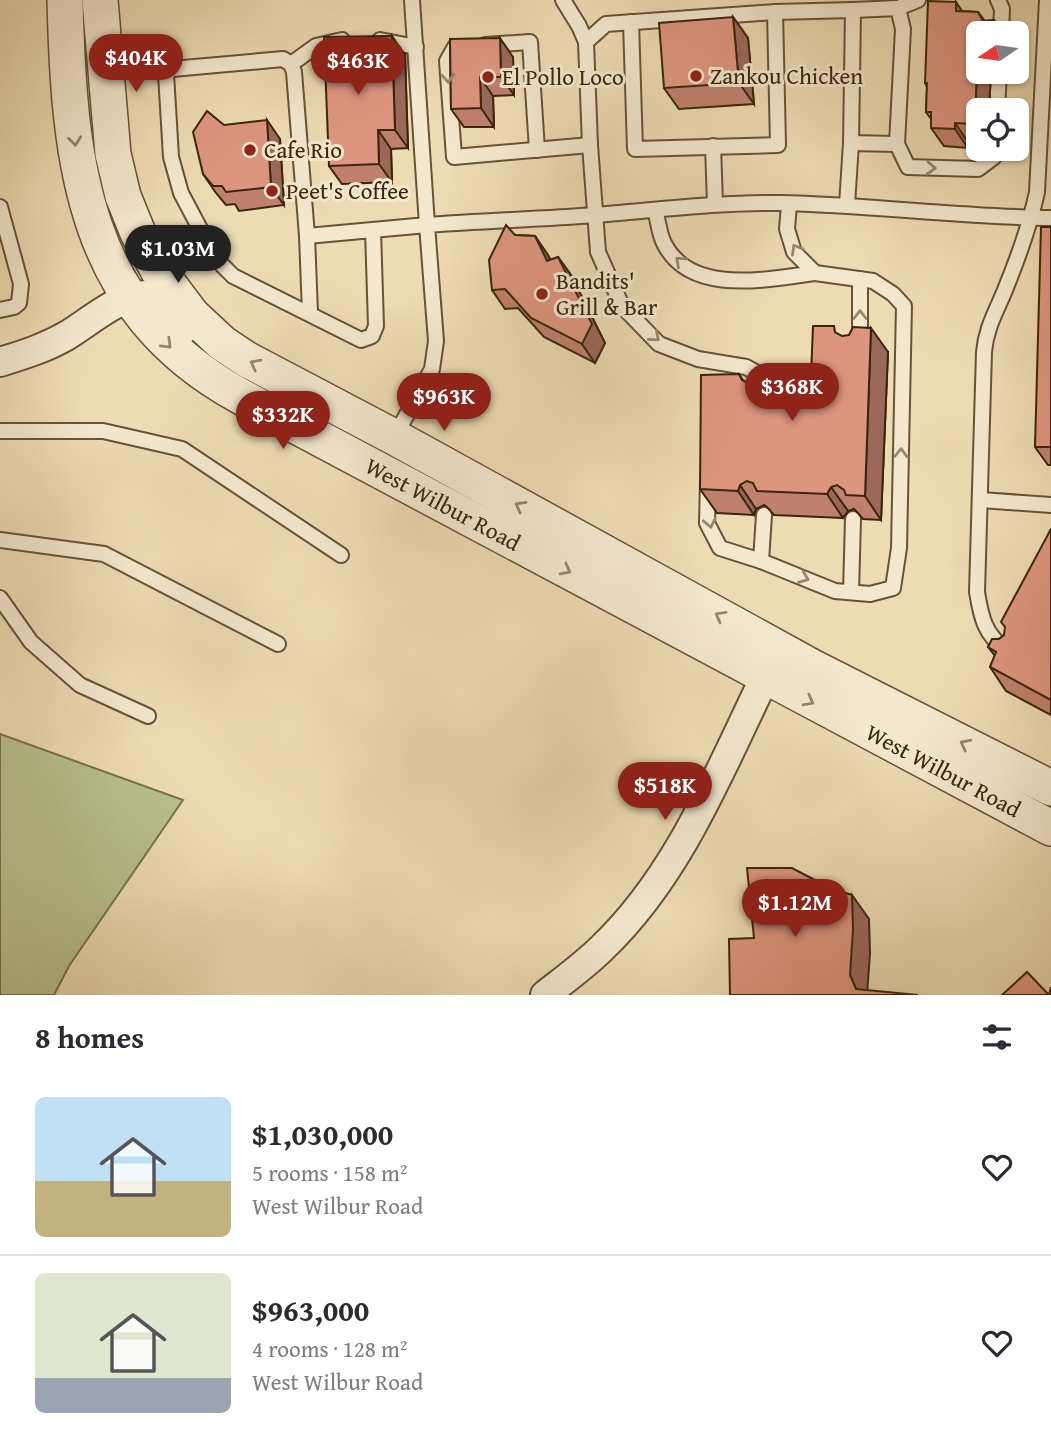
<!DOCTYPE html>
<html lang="en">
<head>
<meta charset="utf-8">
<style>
	body { margin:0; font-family:"Gentium Book Plus",serif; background:#f2f2f3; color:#2b2b33; height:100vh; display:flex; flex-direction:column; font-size:26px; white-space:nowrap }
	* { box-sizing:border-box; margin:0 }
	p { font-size:23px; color:#7c7c81 }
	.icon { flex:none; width:38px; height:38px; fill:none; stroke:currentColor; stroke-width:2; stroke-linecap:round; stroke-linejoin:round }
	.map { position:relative; height:995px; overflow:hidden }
	.drawer { display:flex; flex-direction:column; background:#fff; flex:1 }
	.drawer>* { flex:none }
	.needle { width:46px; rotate:257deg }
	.controls { position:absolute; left:966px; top:21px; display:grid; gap:14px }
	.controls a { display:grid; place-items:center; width:63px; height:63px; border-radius:10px; background:#fff; box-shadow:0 2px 5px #0004; font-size:35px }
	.price { position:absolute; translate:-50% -60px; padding:0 16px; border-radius:24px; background:#8f2418; color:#fff; font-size:23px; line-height:46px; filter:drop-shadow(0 2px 4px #0008) }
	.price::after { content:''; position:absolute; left:50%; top:42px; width:21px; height:16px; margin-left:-10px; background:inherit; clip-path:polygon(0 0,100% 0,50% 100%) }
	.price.active { background:#222; color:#fff }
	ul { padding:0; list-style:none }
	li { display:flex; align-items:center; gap:21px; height:175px; padding:0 35px }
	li+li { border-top:2px solid #e1e1e2 }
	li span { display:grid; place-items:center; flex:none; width:196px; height:140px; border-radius:10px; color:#555 }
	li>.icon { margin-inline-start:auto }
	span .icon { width:84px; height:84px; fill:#fffc; stroke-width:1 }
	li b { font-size:30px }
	h2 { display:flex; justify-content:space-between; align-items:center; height:84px; padding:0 35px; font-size:30px }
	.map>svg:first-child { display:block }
</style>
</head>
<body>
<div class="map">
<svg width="1051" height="995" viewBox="0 0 1051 995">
	<rect width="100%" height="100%" fill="#eddbb4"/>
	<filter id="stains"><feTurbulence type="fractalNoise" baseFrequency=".00286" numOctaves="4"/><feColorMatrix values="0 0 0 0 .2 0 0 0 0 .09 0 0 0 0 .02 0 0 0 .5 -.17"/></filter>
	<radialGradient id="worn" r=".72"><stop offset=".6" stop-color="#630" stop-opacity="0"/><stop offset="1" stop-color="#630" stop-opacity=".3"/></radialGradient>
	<!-- green -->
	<polygon fill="#b7c08e" stroke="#78734c" stroke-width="2" points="0,734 183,800 69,966 54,995 0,995"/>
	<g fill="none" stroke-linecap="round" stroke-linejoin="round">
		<defs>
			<g id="service">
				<polyline points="563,0 579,26 586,42"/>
				<polyline points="998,0 1002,9 1001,31"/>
				<polyline points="898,8 918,0"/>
				<polyline points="631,22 635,149 778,145 775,12"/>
				<polyline points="380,40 416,47"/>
				<polyline points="485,45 530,42 537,150"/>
				<polyline points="461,47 455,47 447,61 454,157 590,145"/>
				<polyline points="291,64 316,46 342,40"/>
				<polyline points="997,110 999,72"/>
				<polyline points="851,143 897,144"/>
				<polyline points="713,146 715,204"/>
				<polyline points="847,205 851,143 853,10 898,8 903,29 897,144 908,167 978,169 994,157 995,149"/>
				<polyline points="0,207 21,284 19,303 14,307 0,310"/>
				<path d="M 655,210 C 658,220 659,232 663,241 C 688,297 768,279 815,273"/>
				<polyline points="373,230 376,326 372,336 361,340 233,276 216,259 181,193 171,157 166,74 172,69 283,59 291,64 294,72 307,236 427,225 412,0"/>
				<polyline points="307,236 310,313"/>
				<polyline points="860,279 860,346"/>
				<polyline points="764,392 759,374 746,367 698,359 659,344 622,306 598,252 590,145 586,42 606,24 775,12 853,10"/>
				<polyline points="0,431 103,431 182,449 341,555"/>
				<path d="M 394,438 L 432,369 L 436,341 L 427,225 C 483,221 540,219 596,215 C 658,210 719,202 781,203 C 871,205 961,217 1051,218"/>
				<polyline points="708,481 707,523 720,548 761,561"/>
				<polyline points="981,500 1051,505"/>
				<polyline points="764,515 761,561 835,591 870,594 893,588 899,548 904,306 893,294 873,281 815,273 794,252 787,229 789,204"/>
				<polyline points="0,540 104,554 278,644"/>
				<polyline points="851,592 853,519"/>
				<polyline points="0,598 31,642 80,685 148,716"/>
				<path d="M 1007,650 C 985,636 981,617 977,592 L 984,352 C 986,328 996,312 1005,290 C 1018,258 1030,225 1037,192 L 1047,0"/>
			</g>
			<g id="minor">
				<path d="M 0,362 C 23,355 45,348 66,336 C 89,323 127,287 154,297 C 165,301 176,320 184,329"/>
				<path d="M 545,995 C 564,980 585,965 602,948 C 684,870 725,756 775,657"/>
			</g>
			<g id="tertiary">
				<path id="s1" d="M 65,0 C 69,163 82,309 240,396 L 1051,828"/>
				<polyline points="100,0 113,154 123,196 138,233 158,270 192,315 222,343 246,359 394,437 812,667 1051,788"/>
			</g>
		</defs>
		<!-- service casing -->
		<use href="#service" stroke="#675334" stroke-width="18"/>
		<!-- minor casing -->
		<use href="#minor" stroke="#675334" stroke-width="32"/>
		<!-- tertiary casing -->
		<use href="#tertiary" stroke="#675334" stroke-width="38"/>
		<!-- service -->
		<use href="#service" stroke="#f3e8ce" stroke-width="14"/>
		<!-- minor -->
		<use href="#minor" stroke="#f3e8ce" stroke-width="28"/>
		<!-- tertiary -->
		<use href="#tertiary" stroke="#f3e8ce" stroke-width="35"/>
	</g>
	<!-- wall -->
	<g fill="#bf806e" stroke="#3a260a" stroke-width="2">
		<polygon points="962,11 978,12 985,21 994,20 1004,33 978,33 978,72 991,72 989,110 978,110 978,142 968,142 968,148 944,146 931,128 931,119 926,112 927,87 925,83"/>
		<polygon points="733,17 748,38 754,104 679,109 664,88"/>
		<polygon points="450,39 513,57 514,95 493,96 494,127 464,127 451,109"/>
		<polygon points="405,55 408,148 391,149 392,182 342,184 329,166"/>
		<polygon points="224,125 280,139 284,205 239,211 235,204 226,205 216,193 203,174"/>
		<polygon points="1051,227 1051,465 1048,465 1035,447"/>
		<polygon points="515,235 535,236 551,260 558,257 571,275 605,343 595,363 544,337 518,308 505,309 492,290"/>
		<polygon points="839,335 888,352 881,520 863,519 857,512 854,509 848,511 843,518 774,515 767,507 764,505 756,509 754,515 717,513 700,489 739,374 744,382 748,383 811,377"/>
		<polygon points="1051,529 1051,715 1006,691 990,667 995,656 988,647 1004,635"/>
	</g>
	<!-- shaded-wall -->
	<g fill="#9b685a" stroke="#3a260a" stroke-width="2">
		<polygon points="956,2 969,21 956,11"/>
		<polygon points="733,17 748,38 754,104 739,83"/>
		<polygon points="994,20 1004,33 994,33"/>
		<polygon points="392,36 405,55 408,148 395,130"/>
		<polygon points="500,38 513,57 514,95 501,77"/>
		<polygon points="978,40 978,72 991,72 989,110 978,110 978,129 975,124"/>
		<polygon points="480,77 493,96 494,127 481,108"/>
		<polygon points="267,120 280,139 284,205 271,187"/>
		<polygon points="955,123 968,142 968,148 955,129"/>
		<polygon points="378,130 391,149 392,182 379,164"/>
		<polygon points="535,236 548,255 560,280 547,261"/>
		<polygon points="558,257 571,275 605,343 595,363 582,344"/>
		<polygon points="871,328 888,352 881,520 865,496"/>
		<polygon points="740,485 756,509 754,515 738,491"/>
		<polygon points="831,487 848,511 843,518 827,494"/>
		<polygon points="852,895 869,919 870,953 867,995 856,989 850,975"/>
	</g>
	<!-- building -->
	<g fill="#de9580" stroke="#3a260a" stroke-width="2">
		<polygon points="928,1 956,2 956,11 978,12 983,21 994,20 994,33 978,33 975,124 955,123 955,129 931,128 931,112 926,112 927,83 925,83"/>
		<polygon points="733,17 739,83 664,88 659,23"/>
		<polygon points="392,36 395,130 378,130 379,164 329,166 324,37"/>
		<polygon points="500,38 501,77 480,77 481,108 451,109 450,39"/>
		<polygon points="207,111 224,125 267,120 271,187 226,192 222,186 213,186 203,174 193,132"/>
		<polygon points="506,225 515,235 535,236 547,261 558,257 592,324 582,344 531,318 505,289 492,290 489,260"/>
		<polygon points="1041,227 1051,227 1051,447 1035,447"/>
		<polygon points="813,326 834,326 835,332 842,336 849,335 853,327 871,328 865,496 846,495 844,490 837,485 831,487 827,494 757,491 753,483 747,481 740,485 738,491 700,489 701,375 739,374 742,380 748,383 756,381 759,374 811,377"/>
		<polygon points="1051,529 1051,700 990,667 996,652 988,647 992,639 999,639 1004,635 1005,627 1001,622"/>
		<polygon points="747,868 792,868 830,888 852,895 853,929 850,975 856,989 918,995 730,995 729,939 754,938"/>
		<polygon points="1027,972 1049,995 1051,987 1051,995 1002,995"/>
	</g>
	<!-- one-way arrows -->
	<defs><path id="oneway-chevron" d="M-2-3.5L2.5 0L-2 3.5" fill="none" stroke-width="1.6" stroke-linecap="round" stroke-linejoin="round" transform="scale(1.75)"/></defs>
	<g stroke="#96876c">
		<use href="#oneway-chevron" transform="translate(448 78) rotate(86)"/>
		<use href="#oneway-chevron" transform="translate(75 141) rotate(83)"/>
		<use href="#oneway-chevron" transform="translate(931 168) rotate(2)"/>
		<use href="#oneway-chevron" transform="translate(796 249) rotate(-120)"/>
		<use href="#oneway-chevron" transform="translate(680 261) rotate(-138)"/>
		<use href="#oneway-chevron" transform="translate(860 315) rotate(-90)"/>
		<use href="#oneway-chevron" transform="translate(655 337) rotate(41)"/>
		<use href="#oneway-chevron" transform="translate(167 344) rotate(45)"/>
		<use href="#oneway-chevron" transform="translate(255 364) rotate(-152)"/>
		<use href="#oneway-chevron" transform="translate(901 453) rotate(-88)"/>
		<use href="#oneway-chevron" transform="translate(520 506) rotate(-151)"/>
		<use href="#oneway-chevron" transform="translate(710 523) rotate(78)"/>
		<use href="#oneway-chevron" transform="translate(566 570) rotate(28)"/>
		<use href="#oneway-chevron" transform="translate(804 578) rotate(22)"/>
		<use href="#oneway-chevron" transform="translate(720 616) rotate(-151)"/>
		<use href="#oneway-chevron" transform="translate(809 701) rotate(28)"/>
		<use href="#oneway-chevron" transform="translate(965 744) rotate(-153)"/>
	</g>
	<!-- markers -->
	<g fill="#8f2418" stroke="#f3e8ce" stroke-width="2.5">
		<circle cx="696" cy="76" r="7"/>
		<circle cx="488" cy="77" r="7"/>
		<circle cx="250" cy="150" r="7"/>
		<circle cx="272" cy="191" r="7"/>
		<circle cx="542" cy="294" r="7"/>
	</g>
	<g text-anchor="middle" stroke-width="6" stroke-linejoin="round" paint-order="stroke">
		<!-- poi labels -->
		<g font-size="23" fill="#3a260a" stroke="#f3e8ce" text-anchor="start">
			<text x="710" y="84">Zankou Chicken</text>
			<text x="502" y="85">El Pollo Loco</text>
			<text x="264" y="158">Cafe Rio</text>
			<text x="286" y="199">Peet's Coffee</text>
			<text x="556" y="289">Bandits'<tspan x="556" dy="26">Grill &amp; Bar</tspan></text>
		</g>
		<!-- street labels -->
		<g font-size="23" fill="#3a260a" stroke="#f3e8ce">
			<text dy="8" stroke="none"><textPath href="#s1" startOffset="688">West Wilbur Road</textPath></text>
			<text dy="8" stroke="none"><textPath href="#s1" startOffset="1255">West Wilbur Road</textPath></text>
		</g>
	</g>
	<rect width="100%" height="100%" filter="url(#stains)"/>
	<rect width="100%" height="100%" fill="url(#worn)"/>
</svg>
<div class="controls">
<a><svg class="needle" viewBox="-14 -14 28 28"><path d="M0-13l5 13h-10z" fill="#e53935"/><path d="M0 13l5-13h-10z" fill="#7c7c81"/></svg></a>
<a><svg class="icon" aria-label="locate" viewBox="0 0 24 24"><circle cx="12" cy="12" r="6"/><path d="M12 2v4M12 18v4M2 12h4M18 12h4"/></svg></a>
</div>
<b class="price" style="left:136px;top:94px">$404K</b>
<b class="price" style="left:358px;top:97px">$463K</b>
<b class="price active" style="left:178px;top:285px">$1.03M</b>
<b class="price" style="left:792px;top:423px">$368K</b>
<b class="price" style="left:444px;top:433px">$963K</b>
<b class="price" style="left:283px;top:451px">$332K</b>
<b class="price" style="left:665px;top:822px">$518K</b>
<b class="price" style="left:795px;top:939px">$1.12M</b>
</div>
<section class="drawer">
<h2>8 homes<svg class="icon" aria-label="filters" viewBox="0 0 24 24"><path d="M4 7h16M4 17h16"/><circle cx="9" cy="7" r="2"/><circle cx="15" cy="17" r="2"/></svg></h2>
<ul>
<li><span style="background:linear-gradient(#bfe0f5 60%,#c2b280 0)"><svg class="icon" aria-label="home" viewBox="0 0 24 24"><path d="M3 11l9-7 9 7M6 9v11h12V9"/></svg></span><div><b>$1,030,000</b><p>5 rooms · 158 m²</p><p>West Wilbur Road</p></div><svg class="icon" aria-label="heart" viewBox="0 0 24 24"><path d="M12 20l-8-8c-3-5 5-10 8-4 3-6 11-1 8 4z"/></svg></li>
<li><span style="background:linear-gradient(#dfe7d0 75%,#9aa5b1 0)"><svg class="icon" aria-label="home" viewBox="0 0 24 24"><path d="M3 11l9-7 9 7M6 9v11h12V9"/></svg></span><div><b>$963,000</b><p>4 rooms · 128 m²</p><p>West Wilbur Road</p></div><svg class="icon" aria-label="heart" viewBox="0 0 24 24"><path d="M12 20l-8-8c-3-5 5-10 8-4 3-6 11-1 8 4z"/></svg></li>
</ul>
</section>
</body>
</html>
